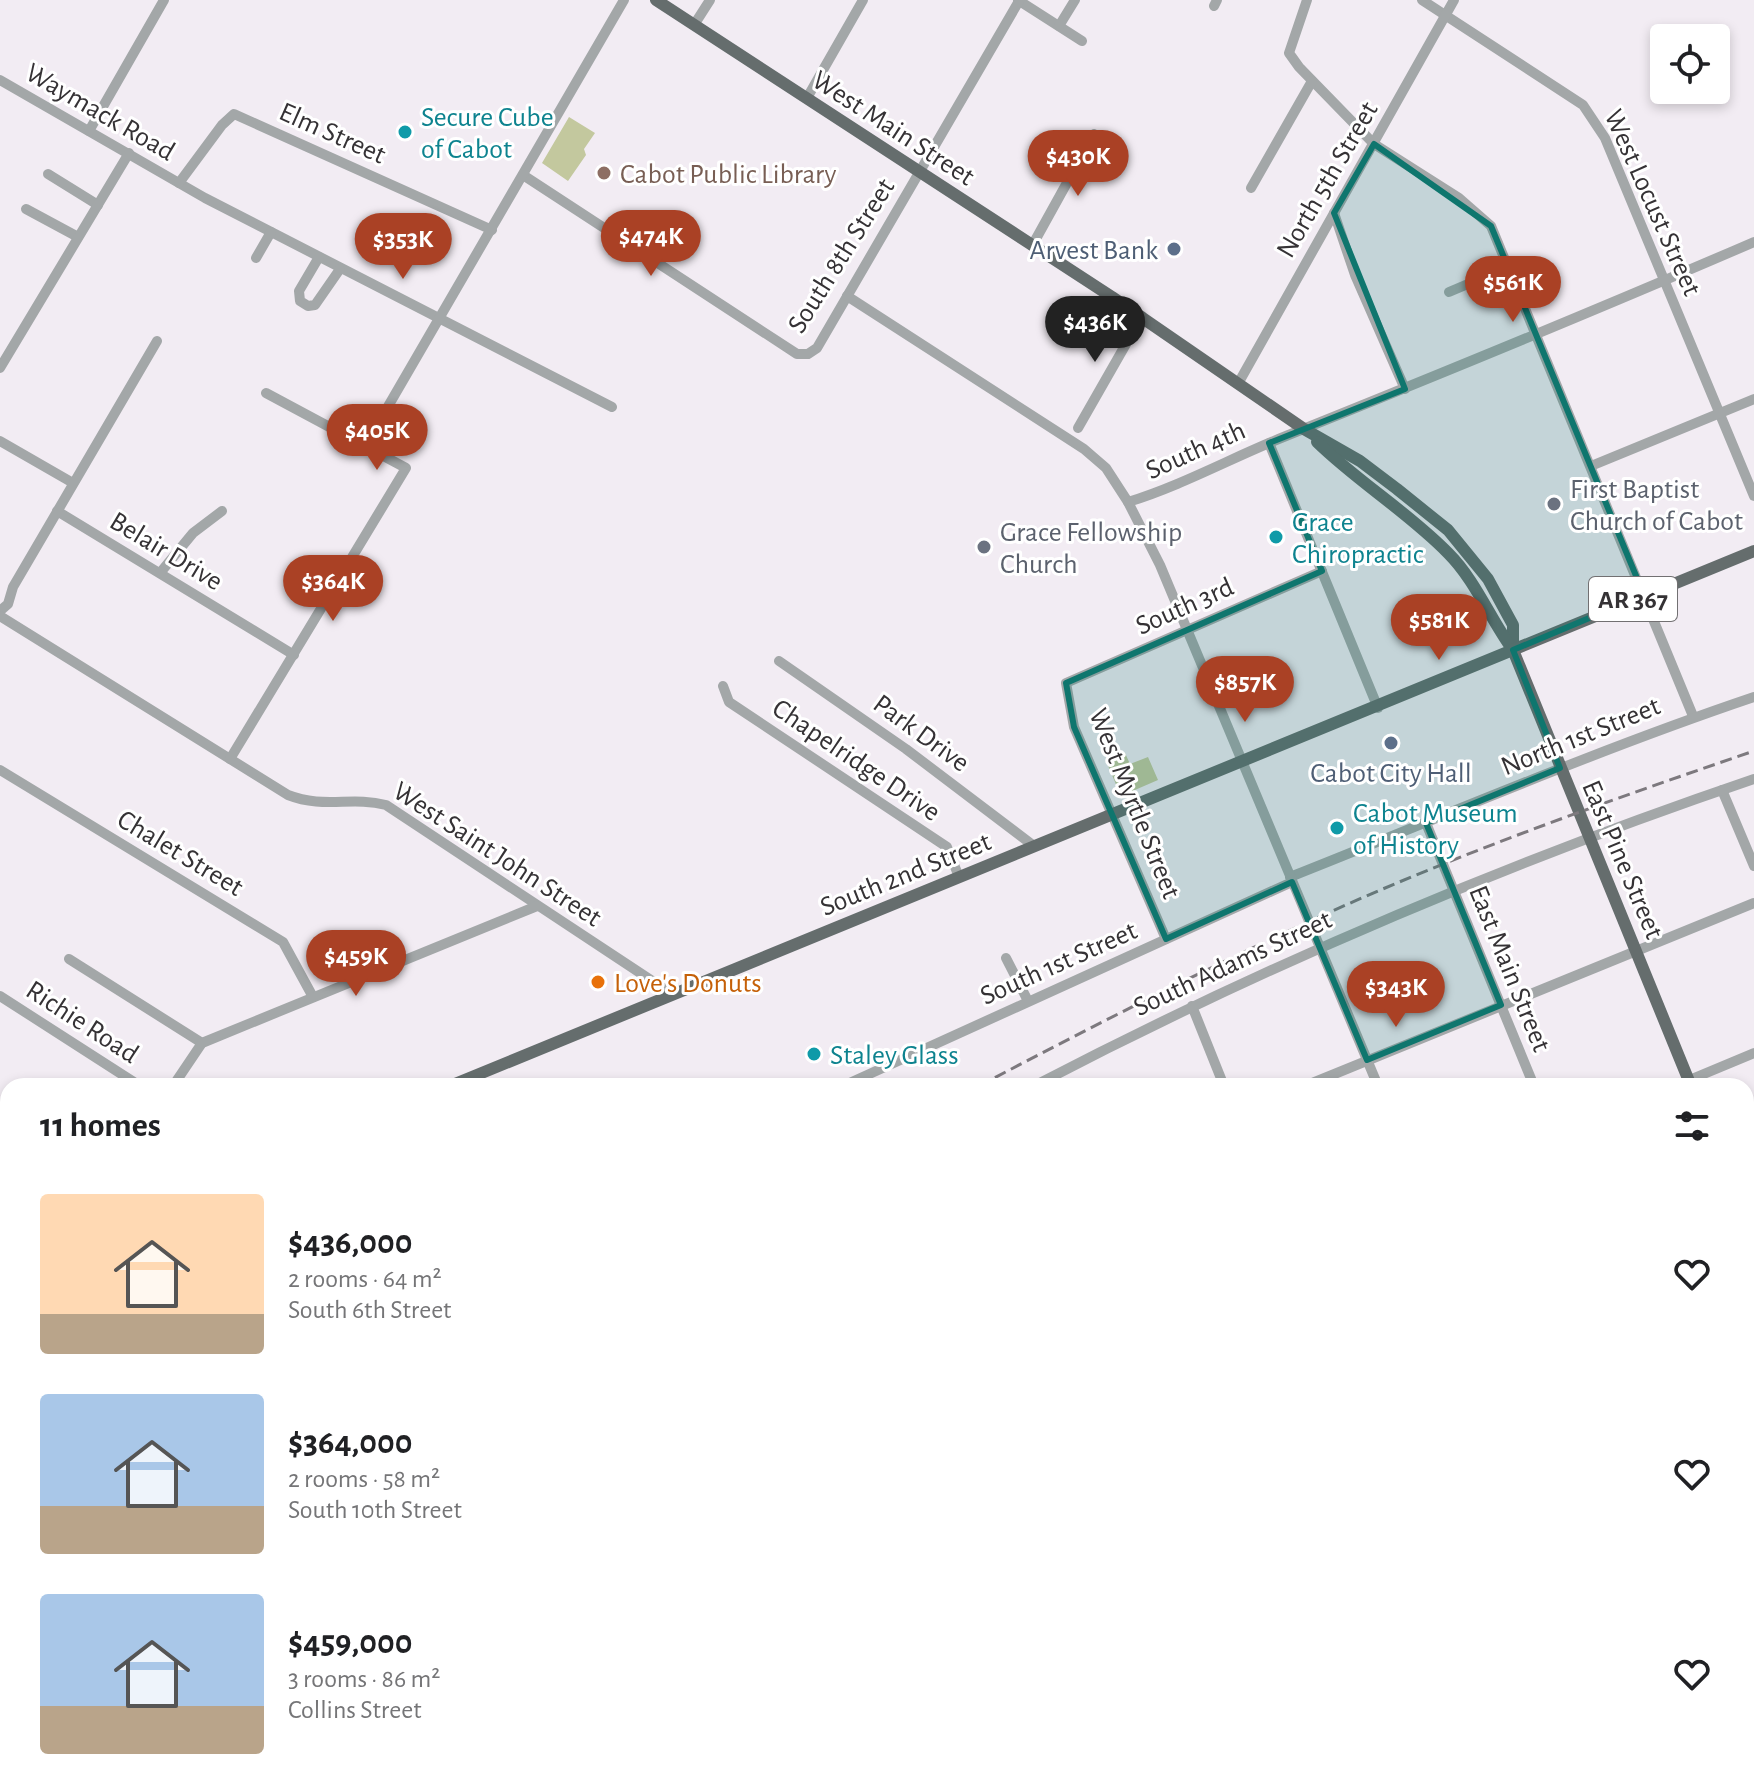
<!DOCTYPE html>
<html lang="en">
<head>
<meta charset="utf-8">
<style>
	body { margin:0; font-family:"Alegreya Sans",sans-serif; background:#f6f6f6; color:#202124; height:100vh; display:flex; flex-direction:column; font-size:30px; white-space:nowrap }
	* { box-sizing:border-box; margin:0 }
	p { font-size:26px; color:#757577 }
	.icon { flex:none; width:44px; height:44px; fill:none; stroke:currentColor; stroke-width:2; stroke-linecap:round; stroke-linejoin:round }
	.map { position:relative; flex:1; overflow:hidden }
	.details { position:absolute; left:0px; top:1078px; width:1754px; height:712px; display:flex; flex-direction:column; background:#fff; border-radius:24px 24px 0 0; box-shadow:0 4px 12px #0003 }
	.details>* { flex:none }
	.fabs { position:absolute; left:1650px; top:24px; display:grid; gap:16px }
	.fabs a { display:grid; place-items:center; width:80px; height:80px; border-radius:8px; background:#fff; box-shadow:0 4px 12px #0003; font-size:40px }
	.price { position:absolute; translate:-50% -68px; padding:0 18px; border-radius:28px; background:#aa4125; color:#fff; font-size:26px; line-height:52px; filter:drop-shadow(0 2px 4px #0008) }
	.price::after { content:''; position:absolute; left:50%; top:48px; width:24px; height:18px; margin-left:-12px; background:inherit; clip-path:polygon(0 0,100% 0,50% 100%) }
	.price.active { background:#222; color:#fff }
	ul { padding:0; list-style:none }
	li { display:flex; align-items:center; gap:24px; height:200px; padding:0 40px }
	li span { display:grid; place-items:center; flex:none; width:224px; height:160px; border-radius:8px; color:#555 }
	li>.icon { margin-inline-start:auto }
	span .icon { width:96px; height:96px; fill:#fffc; stroke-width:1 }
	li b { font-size:34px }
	h2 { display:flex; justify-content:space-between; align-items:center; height:96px; padding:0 40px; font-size:34px }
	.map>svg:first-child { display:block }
</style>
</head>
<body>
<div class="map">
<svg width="1754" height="1790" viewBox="0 0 1754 1790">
	<rect width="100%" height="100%" fill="#f2ecf3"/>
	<!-- green -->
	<g fill="#c3c89e">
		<polygon points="569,117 595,133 584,149 586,155 568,181 542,163"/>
		<polygon points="1125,753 1130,764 1148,757 1158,780 1121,796 1106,761"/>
	</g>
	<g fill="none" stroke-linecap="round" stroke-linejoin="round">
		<!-- minor -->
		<g stroke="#a3a7a8" stroke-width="10">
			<polyline points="1018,0 1082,41"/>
			<polyline points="1307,0 1289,53 1299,67 1374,144 1459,198 1491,226 1693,716"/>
			<polyline points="1422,0 1583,105 1605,138 1754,496"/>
			<polyline points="1214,6 1217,0"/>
			<polyline points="694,25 710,0"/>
			<polyline points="1059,26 1075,0"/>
			<polyline points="0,80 205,198 612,407"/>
			<polyline points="807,98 863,0"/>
			<polyline points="89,131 164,0"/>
			<polyline points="48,174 98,205"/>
			<polyline points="523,175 797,354 808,354 817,348 1019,1"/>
			<polyline points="179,183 222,125 234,114 492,230"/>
			<polyline points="1251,188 1312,81"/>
			<polyline points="26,209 78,237"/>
			<polyline points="1334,213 1355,275 1405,389"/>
			<polyline points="1032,246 1094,134"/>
			<polyline points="319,257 299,291 300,301 308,306 315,305 340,269"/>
			<polyline points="256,258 271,232"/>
			<polyline points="1449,292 1508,267"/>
			<polyline points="847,296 1084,449 1106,468 1128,502"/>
			<polyline points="0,368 129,153"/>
			<polyline points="1239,382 1454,0"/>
			<polyline points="1078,428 1142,316"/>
			<polyline points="0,441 73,483"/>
			<polyline points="1269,443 1378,708"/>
			<polyline points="365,446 624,0"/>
			<polyline points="1591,466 1754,399"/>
			<polyline points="57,511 294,655"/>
			<polyline points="160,573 193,533 222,511"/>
			<polyline points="0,611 8,604 13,587 157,341"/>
			<path d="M 0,616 L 288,795 C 324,809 351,796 386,805 L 672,994"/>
			<polyline points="779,661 906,749 1034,846"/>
			<polyline points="723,686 729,702 947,847 959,877"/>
			<polyline points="230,759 406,468 266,393"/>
			<polyline points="0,770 283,942 313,997"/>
			<polyline points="1722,790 1754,866"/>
			<polyline points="1426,823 1534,1086"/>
			<path d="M 1290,877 C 1444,816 1597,750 1754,697"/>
			<polyline points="1166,939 1074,727 1066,683 1322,571"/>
			<polyline points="1006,958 1028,1001"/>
			<polyline points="69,959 202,1043"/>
			<polyline points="0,996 140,1086"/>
			<polyline points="1192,1006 1224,1086"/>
			<polyline points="173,1086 202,1043 537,906"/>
			<polyline points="843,1086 1292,882"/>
			<path d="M 1034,1086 C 1266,965 1507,863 1754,779"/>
			<polyline points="1305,1086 1754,903"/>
			<path d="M 1378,1086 L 1160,565 L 1128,502 C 1183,485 1233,457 1286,436 C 1443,373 1599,309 1754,242"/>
			<polyline points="1675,1086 1754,1053"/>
			<polyline points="1746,1210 1754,1206"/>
			<polyline points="0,1360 8,1357"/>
			<polyline points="0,1493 8,1498"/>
			<polyline points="1746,1527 1754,1531"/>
			<polyline points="0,1565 8,1561"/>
			<polyline points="1746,1679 1754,1683"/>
			<polyline points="1741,1782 1745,1790"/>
			<polyline points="446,1790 450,1782"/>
			<polyline points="539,1790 544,1782"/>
			<polyline points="698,1790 703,1782"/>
			<polyline points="856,1790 861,1782"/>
			<polyline points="1012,1790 1017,1782"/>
			<polyline points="1161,1790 1165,1782"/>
		</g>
		<!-- major -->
		<g stroke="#656d6d" stroke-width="12">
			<polyline points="656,0 1112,297 1304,429 1360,461 1397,489 1448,530 1488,579 1513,625 1513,650"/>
			<path d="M 1317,442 C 1358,482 1408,512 1448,553 C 1476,581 1490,619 1513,650 L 1691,1086"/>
			<polyline points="450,1086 1754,551"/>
			<polyline points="1746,1218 1754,1236"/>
			<polyline points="0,1226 8,1224"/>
		</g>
		<!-- rail -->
		<g stroke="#7d797e" stroke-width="3" stroke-dasharray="12 6" stroke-linecap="butt">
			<path d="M 979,1086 C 1087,1029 1195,974 1306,923 C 1451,856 1602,803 1754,751"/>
			<polyline points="0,1661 8,1656"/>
		</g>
	</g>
	<!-- marked area -->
	<path fill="#0f766e" fill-opacity="0.2" stroke="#0f766e" stroke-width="6" stroke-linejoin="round" d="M 1374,144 L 1491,226 L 1644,595 L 1513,650 L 1560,768 L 1426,823 L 1501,1005 L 1367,1060 L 1292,882 L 1166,939 L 1074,727 L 1066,683 L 1322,571 L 1269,443 L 1405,389 L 1334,213 Z"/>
	<!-- markers -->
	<g fill="#0f9aa8" stroke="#fff" stroke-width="3">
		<circle cx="405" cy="132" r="8"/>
		<circle cx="1276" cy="537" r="8"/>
		<circle cx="1337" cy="828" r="8"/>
		<circle cx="814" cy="1054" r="8"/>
	</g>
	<circle fill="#8d6e63" stroke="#fff" stroke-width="3" cx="604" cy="173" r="8"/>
	<g fill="#5c6f8a" stroke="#fff" stroke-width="3">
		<circle cx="1174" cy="249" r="8"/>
		<circle cx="1391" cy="743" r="8"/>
	</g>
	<g fill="#6b7280" stroke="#fff" stroke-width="3">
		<circle cx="1554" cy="504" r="8"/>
		<circle cx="984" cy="547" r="8"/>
	</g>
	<circle fill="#e8710a" stroke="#fff" stroke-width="3" cx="598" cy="982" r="8"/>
	<g text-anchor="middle" stroke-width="6" stroke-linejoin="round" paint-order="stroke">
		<!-- shield labels -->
		<rect fill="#fff" stroke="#727072" stroke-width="2" x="1589" y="577" width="88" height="44" rx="6"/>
		<g font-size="26" font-weight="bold" fill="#353235">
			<text x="1633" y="608">AR 367</text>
		</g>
		<!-- street labels -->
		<g font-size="28" fill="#353235" stroke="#fff">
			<text transform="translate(101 111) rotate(30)" y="10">Waymack Road</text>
			<text transform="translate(894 127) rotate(33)" y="10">West Main Street</text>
			<text transform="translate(333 132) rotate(24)" y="10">Elm Street</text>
			<text transform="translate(1326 179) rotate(-60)" y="10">North 5th Street</text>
			<text transform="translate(1654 202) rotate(66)" y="10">West Locust Street</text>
			<text transform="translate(840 255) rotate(-58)" y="10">South 8th Street</text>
			<text transform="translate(1195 449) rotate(-24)" y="10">South 4th</text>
			<text transform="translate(167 550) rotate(31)" y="10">Belair Drive</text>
			<text transform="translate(1184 605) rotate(-24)" y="10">South 3rd</text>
			<text transform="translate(922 732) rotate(36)" y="10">Park Drive</text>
			<text transform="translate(1580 735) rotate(-22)" y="10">North 1st Street</text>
			<text transform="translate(857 759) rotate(34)" y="10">Chapelridge Drive</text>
			<text transform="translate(1136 803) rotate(68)" y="10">West Myrtle Street</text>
			<text transform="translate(181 852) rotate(31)" y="10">Chalet Street</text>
			<text transform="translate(498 853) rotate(33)" y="10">West Saint John Street</text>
			<text transform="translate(1624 859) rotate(67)" y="10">East Pine Street</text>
			<text transform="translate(905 873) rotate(-22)" y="10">South 2nd Street</text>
			<text transform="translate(1058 962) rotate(-24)" y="10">South 1st Street</text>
			<text transform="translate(1232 962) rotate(-25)" y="10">South Adams Street</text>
			<text transform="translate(1511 968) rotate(68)" y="10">East Main Street</text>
			<text transform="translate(83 1021) rotate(33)" y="10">Richie Road</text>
		</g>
		<!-- culture labels -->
		<g font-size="28" fill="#0d838f" stroke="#fff" text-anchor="start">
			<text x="421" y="126">Secure Cube<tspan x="421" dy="32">of Cabot</tspan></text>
			<text x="1292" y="531">Grace<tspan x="1292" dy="32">Chiropractic</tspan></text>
			<text x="1353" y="822">Cabot Museum<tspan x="1353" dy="32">of History</tspan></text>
			<text x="830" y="1064">Staley Glass</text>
		</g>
		<!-- education labels -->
		<g font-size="28" fill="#785e54" stroke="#fff" text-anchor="start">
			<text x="620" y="183">Cabot Public Library</text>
		</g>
		<!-- service labels -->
		<g font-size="28" fill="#4e5e75" stroke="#fff" text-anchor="end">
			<text x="1158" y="259">Arvest Bank</text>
			<text x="1391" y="782" text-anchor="middle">Cabot City Hall</text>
		</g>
		<!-- worship labels -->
		<g font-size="28" fill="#5b616d" stroke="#fff" text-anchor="start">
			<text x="1570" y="498">First Baptist<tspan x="1570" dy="32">Church of Cabot</tspan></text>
			<text x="1000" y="541">Grace Fellowship<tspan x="1000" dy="32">Church</tspan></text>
		</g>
		<!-- food labels -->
		<g font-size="28" fill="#c56008" stroke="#fff" text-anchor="start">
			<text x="614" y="992">Love's Donuts</text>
		</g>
	</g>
</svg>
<div class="fabs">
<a><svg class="icon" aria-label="locate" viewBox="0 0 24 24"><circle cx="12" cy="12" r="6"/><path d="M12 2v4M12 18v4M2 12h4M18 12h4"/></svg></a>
</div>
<b class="price" style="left:1078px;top:198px">$430K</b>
<b class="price" style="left:651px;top:278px">$474K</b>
<b class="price" style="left:403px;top:281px">$353K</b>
<b class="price" style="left:1513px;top:324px">$561K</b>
<b class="price active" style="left:1095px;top:364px">$436K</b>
<b class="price" style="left:377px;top:472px">$405K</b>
<b class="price" style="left:333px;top:623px">$364K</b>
<b class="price" style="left:1439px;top:662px">$581K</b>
<b class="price" style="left:1245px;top:724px">$857K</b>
<b class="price" style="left:356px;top:998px">$459K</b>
<b class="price" style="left:1396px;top:1029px">$343K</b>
<section class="details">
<h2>11 homes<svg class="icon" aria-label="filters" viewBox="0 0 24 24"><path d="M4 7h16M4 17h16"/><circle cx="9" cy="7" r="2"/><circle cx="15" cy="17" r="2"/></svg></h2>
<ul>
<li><span style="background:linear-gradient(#ffd9b3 75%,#b9a48a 0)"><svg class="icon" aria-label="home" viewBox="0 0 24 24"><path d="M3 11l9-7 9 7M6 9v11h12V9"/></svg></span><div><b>$436,000</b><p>2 rooms · 64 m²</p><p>South 6th Street</p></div><svg class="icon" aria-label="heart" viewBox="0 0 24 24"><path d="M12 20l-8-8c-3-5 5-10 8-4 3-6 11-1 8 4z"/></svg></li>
<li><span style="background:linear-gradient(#a9c7e8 70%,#b9a48a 0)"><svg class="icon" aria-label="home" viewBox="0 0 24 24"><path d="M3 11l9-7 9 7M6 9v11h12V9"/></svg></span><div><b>$364,000</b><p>2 rooms · 58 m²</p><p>South 10th Street</p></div><svg class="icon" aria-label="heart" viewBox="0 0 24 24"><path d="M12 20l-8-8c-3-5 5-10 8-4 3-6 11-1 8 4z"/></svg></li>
<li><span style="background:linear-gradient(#a9c7e8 70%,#b9a48a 0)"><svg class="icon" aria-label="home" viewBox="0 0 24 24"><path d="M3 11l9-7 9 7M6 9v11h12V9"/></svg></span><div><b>$459,000</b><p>3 rooms · 86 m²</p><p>Collins Street</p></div><svg class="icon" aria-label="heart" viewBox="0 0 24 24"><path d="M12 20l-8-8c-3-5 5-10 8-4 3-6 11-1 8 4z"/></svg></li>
</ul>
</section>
</div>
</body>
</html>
